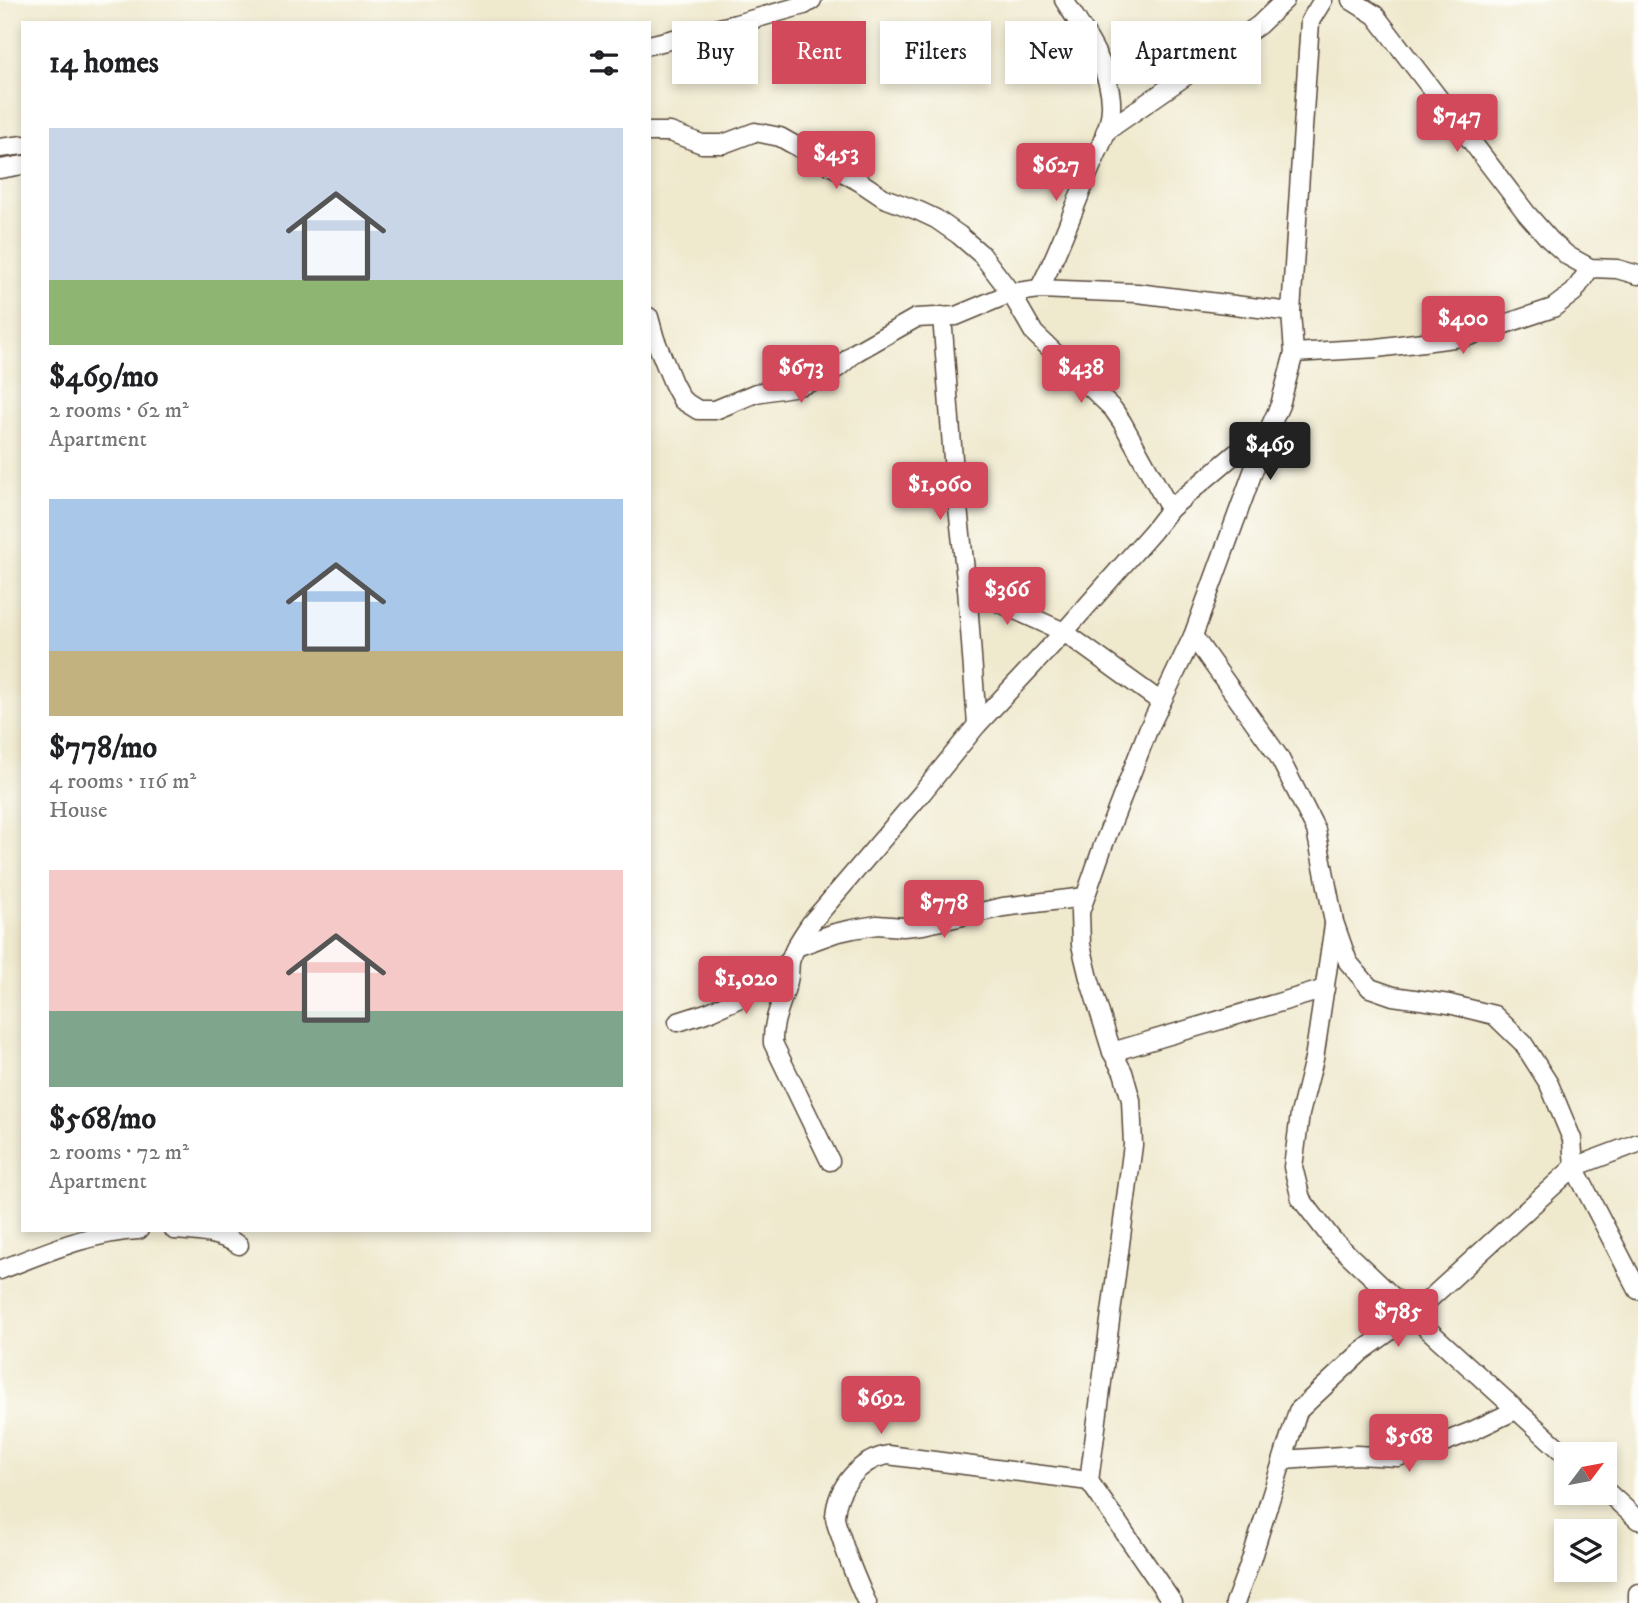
<!DOCTYPE html>
<html lang="en">
<head>
<meta charset="utf-8">
<style>
	body { margin:0; font-family:"IM FELL DW Pica",serif; background:#f6f6f6; color:#202124; height:100vh; display:flex; flex-direction:column; font-size:26px; white-space:nowrap }
	* { box-sizing:border-box; margin:0 }
	p { font-size:23px; color:#757577 }
	.icon { flex:none; width:38px; height:38px; fill:none; stroke:currentColor; stroke-width:2; stroke-linecap:round; stroke-linejoin:round }
	.map { position:relative; flex:1; overflow:hidden }
	.panel { position:absolute; left:21px; top:21px; width:630px; height:1211px; display:flex; flex-direction:column; background:#fff; border-radius:0px; box-shadow:0 4px 10px #0003 }
	.panel>* { flex:none }
	.guide { position:absolute; left:672px; top:21px; width:665px; height:63px; display:flex; gap:14px }
	.needle { width:46px; rotate:58deg }
	.tools { position:absolute; left:1554px; top:1442px; display:grid; gap:14px }
	.tools a { display:grid; place-items:center; width:63px; height:63px; border-radius:0px; background:#fff; box-shadow:0 4px 10px #0003; font-size:35px }
	.price { position:absolute; translate:-50% -60px; padding:0 16px; border-radius:7px; background:#d1495b; color:#fff; font-size:23px; line-height:46px; filter:drop-shadow(0 2px 4px #0008) }
	.price::after { content:''; position:absolute; left:50%; top:42px; width:21px; height:16px; margin-left:-10px; background:inherit; clip-path:polygon(0 0,100% 0,50% 100%) }
	.price.active { background:#222; color:#fff }
	ul { padding:0; list-style:none }
	li { display:grid; align-content:center; gap:14px; height:371px; padding:0 28px }
	li span { display:grid; place-items:center; height:217px; border-radius:0px; color:#555 }
	li>.icon { margin-inline-start:auto }
	span .icon { width:126px; height:126px; fill:#fffc; stroke-width:1 }
	li b { font-size:30px }
	h2 { display:flex; justify-content:space-between; align-items:center; height:84px; padding:0 28px; font-size:30px }
	.pill { padding:0 24px; border-radius:0px; background:#fff; box-shadow:0 4px 10px #0003; font-size:24px; line-height:63px }
	.pill.active { background:#d1495b; color:#fff }
	.map>svg:first-child { display:block }
</style>
</head>
<body>
<div class="map">
<svg width="1638" height="1603" viewBox="0 0 1638 1603">
	<rect width="100%" height="100%" fill="#fdfcf7"/>
	<filter id="ink" filterUnits="userSpaceOnUse"><feTurbulence type="fractalNoise" baseFrequency=".0143" numOctaves="2"/><feDisplacementMap in="SourceGraphic" scale="14" xChannelSelector="R" yChannelSelector="G"/><feConvolveMatrix kernelMatrix="1 2 1 2 8 2 1 2 1" color-interpolation-filters="sRGB"/></filter>
	<filter id="wash" filterUnits="userSpaceOnUse"><feTurbulence type="fractalNoise" baseFrequency=".00686" numOctaves="4" result="noise"/><feDisplacementMap in="SourceGraphic" scale="28" xChannelSelector="R" yChannelSelector="G"/><feGaussianBlur stdDeviation="1.57" result="paint"/><feColorMatrix in="noise" values="0 0 0 0 0 0 0 0 0 0 0 0 0 0 0 0 0 1.4 0 .05"/><feComposite in="paint" operator="in"/></filter>
	<g filter="url(#wash)">
		<rect width="100%" height="100%" fill="#efe9ce"/>
	</g>
	<g filter="url(#ink)">
		<g fill="none" stroke-linecap="round" stroke-linejoin="round">
			<defs>
				<g id="minor">
					<polyline points="1323,0 1310,21 1291,312 1294,353 1280,405 1266,436 1193,636 1279,757 1316,830 1334,922 1348,962 1370,988 1393,996 1449,1004 1494,1015 1523,1043 1549,1084 1572,1139 1574,1167 1638,1290"/>
					<polyline points="1351,0 1375,15 1527,214 1550,240 1568,256 1590,268 1617,269 1638,275"/>
					<polyline points="649,45 736,24 804,5 812,0"/>
					<polyline points="649,132 670,132 702,144 723,144 755,132 780,137 860,182 884,198 919,211 936,219 959,235 982,255 1011,293 1034,333 1113,409 1122,422 1170,509"/>
					<polyline points="1105,132 1259,25 1285,0"/>
					<polyline points="0,148 23,145"/>
					<polyline points="0,169 23,165"/>
					<path d="M 1039,289 C 1059,252 1072,213 1088,174 C 1096,154 1110,131 1111,108 C 1113,72 1083,30 1064,0"/>
					<polyline points="942,316 954,472 967,588 977,725"/>
					<polyline points="649,317 655,339 673,383 682,400 698,410 715,410 756,393 799,386 818,380 839,367 856,352 916,318 956,316 1011,293 1039,289 1137,293 1291,312"/>
					<polyline points="1294,353 1377,348 1469,336 1553,308 1574,292 1590,268"/>
					<polyline points="967,588 1064,632 1161,702"/>
					<polyline points="1334,925 1314,1059 1300,1114 1293,1167 1301,1199 1332,1239 1412,1315 1566,1455"/>
					<polyline points="796,947 835,933 853,929 877,925 903,927 923,925 1003,907 1085,897"/>
					<polyline points="678,1022 709,1012 740,998 790,961"/>
					<polyline points="1112,1052 1325,989"/>
					<path d="M 830,1161 L 773,1043 C 772,1022 781,1005 787,984 C 790,977 789,970 790,962 C 793,949 803,935 811,923 L 922,793 L 977,725 L 1064,632 L 1153,531 L 1170,509 L 1235,454 L 1266,436"/>
					<path d="M 174,1230 C 198,1232 217,1232 239,1245"/>
					<path d="M 0,1270 C 45,1253 91,1232 139,1230"/>
					<polyline points="1283,1460 1356,1455 1398,1457 1430,1448 1472,1431 1516,1410"/>
					<polyline points="1605,1490 1638,1520"/>
					<path d="M 867,1603 C 857,1581 848,1560 841,1537 C 839,1531 835,1523 835,1516 C 837,1487 859,1460 888,1455 L 1089,1481"/>
					<polyline points="1173,1603 1089,1481 1133,1145 1131,1100 1123,1072 1112,1052 1089,978 1081,945 1080,912 1103,846 1148,730 1193,636"/>
					<polyline points="1235,1603 1251,1560 1298,1411 1361,1352 1412,1315 1574,1167 1638,1143"/>
					<polyline points="1638,1603 1638,1593"/>
				</g>
			</defs>
			<!-- minor casing -->
			<use href="#minor" stroke="#564738" stroke-width="21"/>
			<!-- minor -->
			<use href="#minor" stroke="#fff" stroke-width="18"/>
		</g>
	</g>
</svg>
<div class="tools">
<a><svg class="needle" viewBox="-14 -14 28 28"><path d="M0-13l5 13h-10z" fill="#e53935"/><path d="M0 13l5-13h-10z" fill="#757577"/></svg></a>
<a><svg class="icon" aria-label="layers" viewBox="0 0 24 24"><path d="M12 4l9 5-9 5-9-5zM3 14l9 5 9-5"/></svg></a>
</div>
<b class="price" style="left:1457px;top:154px">$747</b>
<b class="price" style="left:836px;top:191px">$453</b>
<b class="price" style="left:1056px;top:203px">$627</b>
<b class="price" style="left:1463px;top:356px">$400</b>
<b class="price" style="left:801px;top:405px">$673</b>
<b class="price" style="left:1081px;top:405px">$438</b>
<b class="price active" style="left:1270px;top:482px">$469</b>
<b class="price" style="left:940px;top:522px">$1,060</b>
<b class="price" style="left:1007px;top:627px">$366</b>
<b class="price" style="left:944px;top:940px">$778</b>
<b class="price" style="left:746px;top:1016px">$1,020</b>
<b class="price" style="left:1398px;top:1349px">$785</b>
<b class="price" style="left:881px;top:1436px">$692</b>
<b class="price" style="left:1409px;top:1474px">$568</b>
<div class="guide">
<a class="pill">Buy</a>
<a class="pill active">Rent</a>
<a class="pill">Filters</a>
<a class="pill">New</a>
<a class="pill">Apartment</a>
</div>
<section class="panel">
<h2>14 homes<svg class="icon" aria-label="filters" viewBox="0 0 24 24"><path d="M4 7h16M4 17h16"/><circle cx="9" cy="7" r="2"/><circle cx="15" cy="17" r="2"/></svg></h2>
<ul>
<li><span style="background:linear-gradient(#c9d6e8 70%,#8fb573 0)"><svg class="icon" aria-label="home" viewBox="0 0 24 24"><path d="M3 11l9-7 9 7M6 9v11h12V9"/></svg></span><div><b>$469/mo</b><p>2 rooms · 62 m²</p><p>Apartment</p></div></li>
<li><span style="background:linear-gradient(#a9c7e8 70%,#c2b280 0)"><svg class="icon" aria-label="home" viewBox="0 0 24 24"><path d="M3 11l9-7 9 7M6 9v11h12V9"/></svg></span><div><b>$778/mo</b><p>4 rooms · 116 m²</p><p>House</p></div></li>
<li><span style="background:linear-gradient(#f6c9c9 65%,#7fa58c 0)"><svg class="icon" aria-label="home" viewBox="0 0 24 24"><path d="M3 11l9-7 9 7M6 9v11h12V9"/></svg></span><div><b>$568/mo</b><p>2 rooms · 72 m²</p><p>Apartment</p></div></li>
</ul>
</section>
</div>
</body>
</html>
